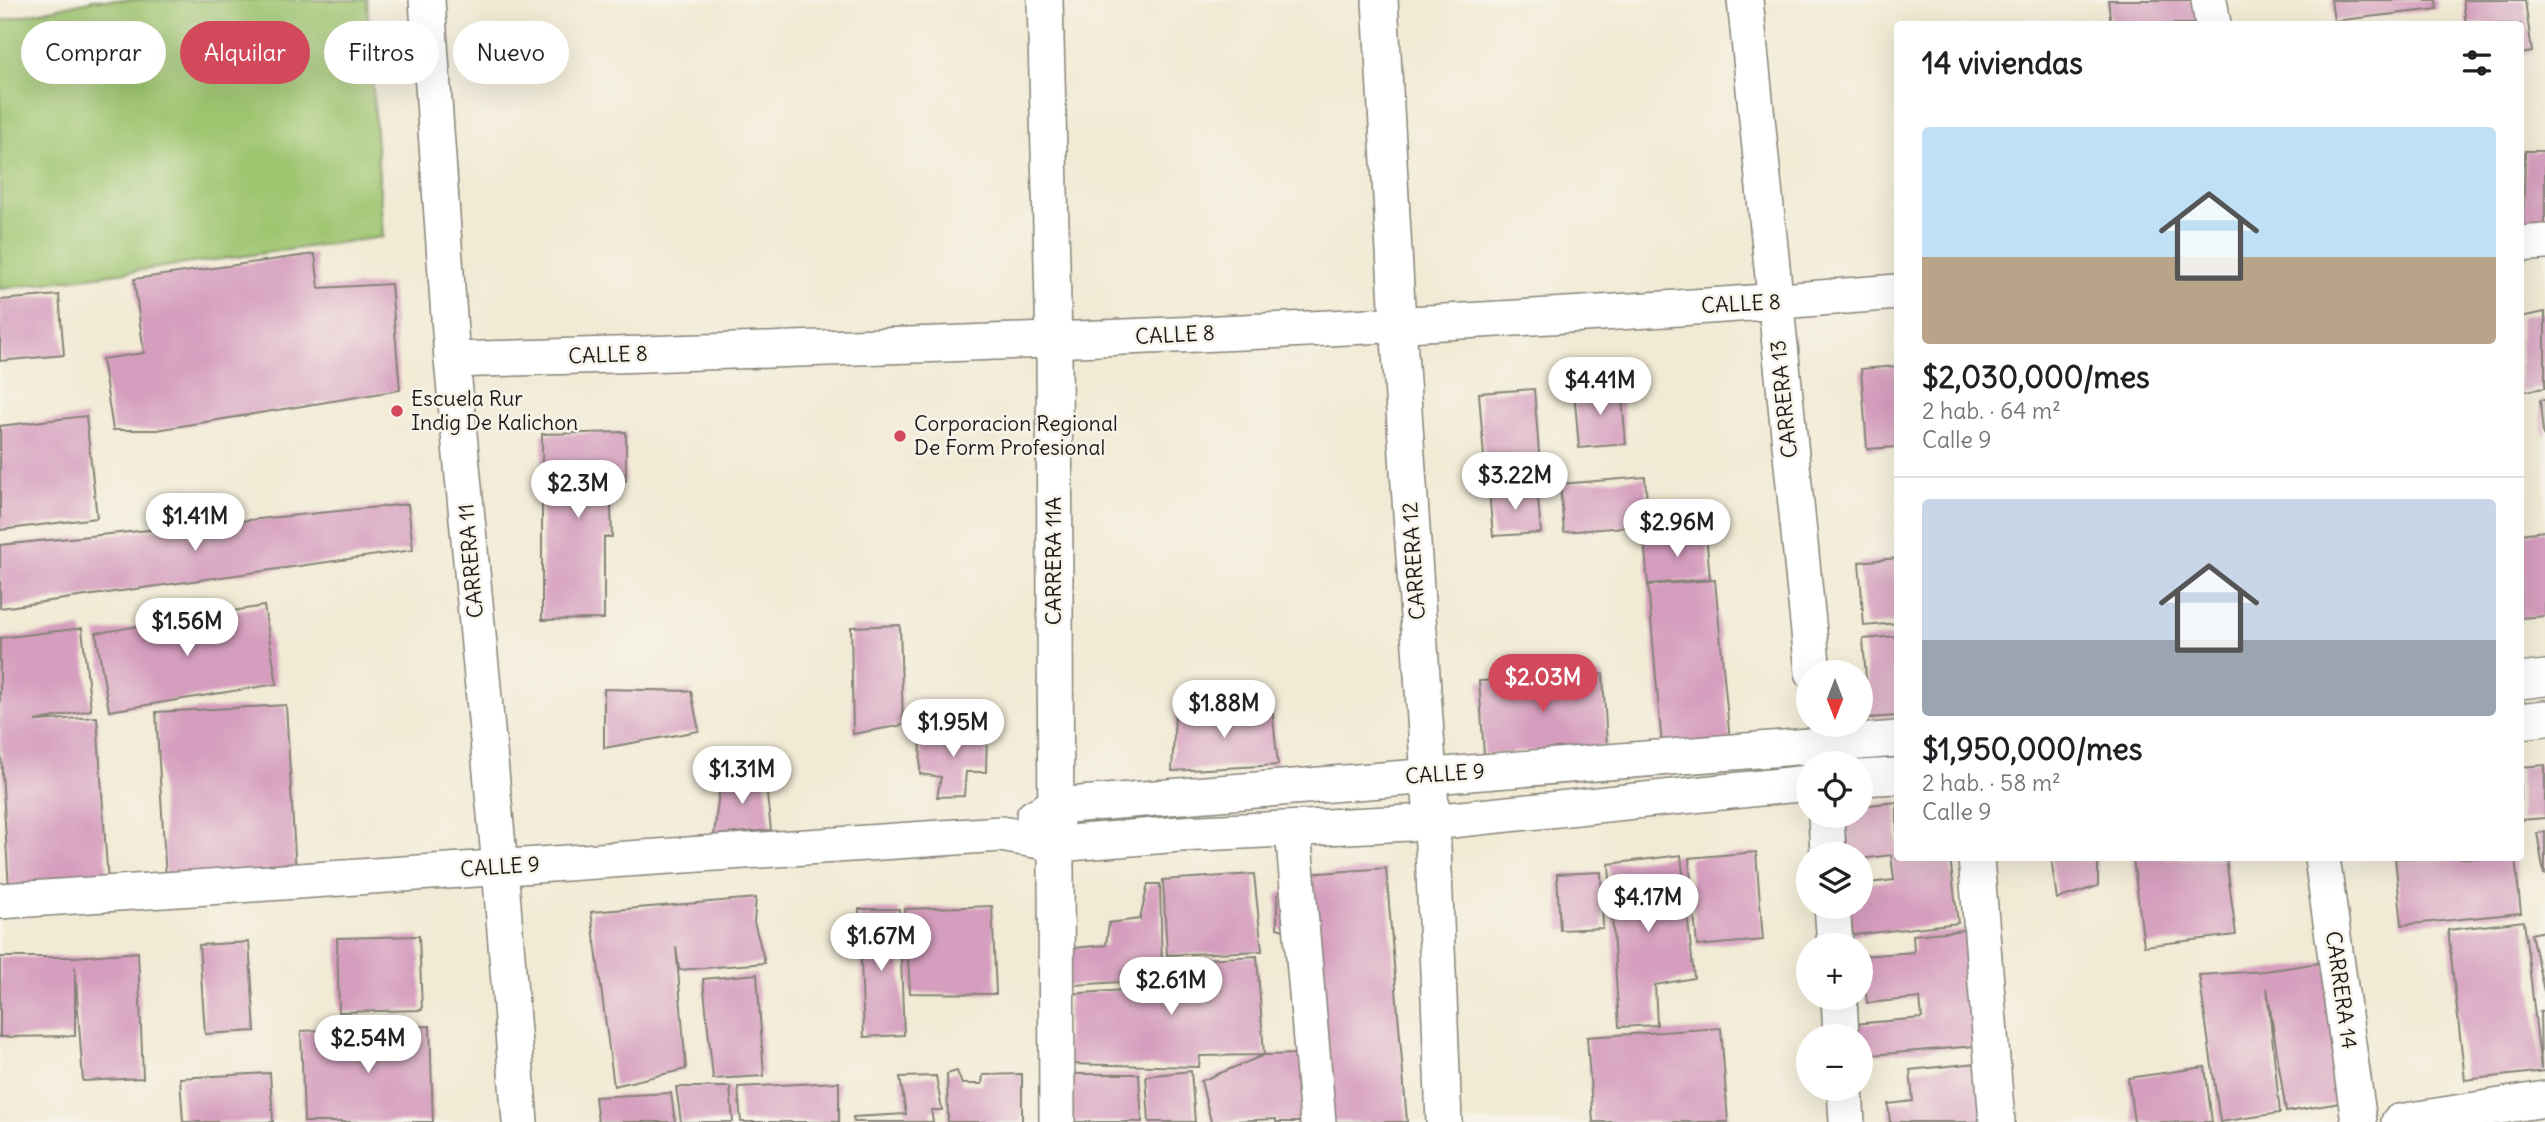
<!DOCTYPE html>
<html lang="es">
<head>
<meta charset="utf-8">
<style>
	body { margin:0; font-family:Delius,sans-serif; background:#f2f2f2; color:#202124; height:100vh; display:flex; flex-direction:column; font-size:26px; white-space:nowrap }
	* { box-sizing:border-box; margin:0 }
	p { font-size:23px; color:#757577 }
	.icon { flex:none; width:38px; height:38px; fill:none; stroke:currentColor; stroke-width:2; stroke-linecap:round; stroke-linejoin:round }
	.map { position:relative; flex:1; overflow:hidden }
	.side { position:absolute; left:1894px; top:21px; width:630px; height:840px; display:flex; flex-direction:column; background:#fff; border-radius:7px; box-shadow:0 7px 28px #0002 }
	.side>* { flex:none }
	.hud { position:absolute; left:21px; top:21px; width:665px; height:63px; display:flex; gap:14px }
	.needle { width:46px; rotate:180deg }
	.controls { position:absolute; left:1796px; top:660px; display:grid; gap:14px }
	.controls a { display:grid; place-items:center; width:77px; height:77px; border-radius:50%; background:#fff; box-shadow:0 7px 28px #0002; font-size:35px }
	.price { position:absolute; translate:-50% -60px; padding:0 16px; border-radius:24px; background:#fff; color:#222; font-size:23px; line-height:46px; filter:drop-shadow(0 2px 4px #0008) }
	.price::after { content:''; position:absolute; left:50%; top:42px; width:21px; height:16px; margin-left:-10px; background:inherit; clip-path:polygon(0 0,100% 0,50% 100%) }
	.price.selected { background:#d1495b; color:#fff }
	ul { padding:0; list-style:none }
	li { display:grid; align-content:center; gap:14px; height:371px; padding:0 28px }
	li+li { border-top:2px solid #e0e0e0 }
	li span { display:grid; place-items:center; height:217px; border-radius:7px; color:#555 }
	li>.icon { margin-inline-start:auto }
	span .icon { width:126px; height:126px; fill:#fffc; stroke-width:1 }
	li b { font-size:30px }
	h2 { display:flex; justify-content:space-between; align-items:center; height:84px; padding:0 28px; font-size:30px }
	.tag { padding:0 24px; border-radius:32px; background:#fff; box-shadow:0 7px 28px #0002; font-size:24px; line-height:63px }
	.tag.selected { background:#d1495b; color:#fff }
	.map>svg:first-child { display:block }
</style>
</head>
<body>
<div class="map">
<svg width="2545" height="1122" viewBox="0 0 2545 1122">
	<rect width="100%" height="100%" fill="#f7f3e8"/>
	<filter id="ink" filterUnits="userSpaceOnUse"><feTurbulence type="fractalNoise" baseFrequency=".0143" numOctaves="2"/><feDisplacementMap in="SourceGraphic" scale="14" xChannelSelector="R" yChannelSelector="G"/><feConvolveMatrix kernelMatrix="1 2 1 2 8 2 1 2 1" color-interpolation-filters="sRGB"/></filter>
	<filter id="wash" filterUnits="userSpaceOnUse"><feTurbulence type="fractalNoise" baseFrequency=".00686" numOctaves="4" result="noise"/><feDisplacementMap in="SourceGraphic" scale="28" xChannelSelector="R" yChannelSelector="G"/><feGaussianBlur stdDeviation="1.57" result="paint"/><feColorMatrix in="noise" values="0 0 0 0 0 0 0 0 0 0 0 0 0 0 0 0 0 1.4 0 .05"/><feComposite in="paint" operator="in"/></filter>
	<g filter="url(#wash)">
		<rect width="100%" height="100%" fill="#f1ead4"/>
		<!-- green -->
		<polygon fill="#9ec570" stroke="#5d7046" stroke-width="2" points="94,0 367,0 383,237 0,289 0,21"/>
		<g id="blocks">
			<!-- building -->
			<g fill="#d59dbe">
				<polygon points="2108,0 2201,0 2204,24 2111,24"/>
				<polygon points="2331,0 2436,0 2437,9 2334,21"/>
				<polygon points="2463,0 2525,0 2532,52 2520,54 2520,24 2466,24"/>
				<polygon points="2525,151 2545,151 2545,234 2520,234 2520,212 2523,226"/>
				<polygon points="315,254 319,288 391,284 400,390 157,430 113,430 102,359 144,353 134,279"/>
				<polygon points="59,295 64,355 0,361 0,300"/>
				<polygon points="2545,312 2545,388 2520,392 2520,317"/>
				<polygon points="1897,366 1897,447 1867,449 1861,369"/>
				<polygon points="1621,386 1626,444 1579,448 1574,390"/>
				<polygon points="1534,389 1540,465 1485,470 1479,393"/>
				<polygon points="2540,400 2545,400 2545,434 2543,435"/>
				<polygon points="86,416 97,518 0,530 0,426"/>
				<polygon points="626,432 626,481 610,481 612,537 604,537 604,619 542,620 542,434"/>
				<polygon points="1645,477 1649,525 1564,532 1560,484"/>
				<polygon points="1537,488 1541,533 1493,536 1489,492"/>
				<polygon points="408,504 413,550 0,608 0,545"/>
				<polygon points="2545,531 2545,616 2520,618 2520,534"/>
				<polygon points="1706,534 1710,579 1648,584 1644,540"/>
				<polygon points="1897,558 1897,623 1864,626 1859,562"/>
				<polygon points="1715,580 1731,752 1663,758 1648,585"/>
				<polygon points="264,606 277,684 109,711 96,633"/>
				<polygon points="900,625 903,725 853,734 851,627"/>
				<polygon points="82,628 91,710 35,721 97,717 108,884 9,890 0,738 0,638"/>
				<polygon points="1897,636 1897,716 1869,718 1863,639"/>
				<polygon points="1603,674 1607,746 1484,755 1479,681"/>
				<polygon points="604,689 691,691 699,731 604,748"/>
				<polygon points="286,705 296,873 166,880 156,712"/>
				<polygon points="1272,709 1278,765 1172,771 1175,715"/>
				<polygon points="921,731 987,733 986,772 966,772 964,796 937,797 941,777 920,774"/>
				<polygon points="2545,765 2545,818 2520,820 2520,767"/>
				<polygon points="721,775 765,778 771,830 714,835"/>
				<polygon points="1897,802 1897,858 1950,858 1958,923 1853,935 1849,906 1860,906 1860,884 1894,880 1891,855 1860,859 1860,854 1847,854 1843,816 1860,816 1860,806"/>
				<polygon points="2545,832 2545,874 2544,874 2537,833"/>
				<polygon points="1756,852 1763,940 1697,946 1689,858"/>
				<polygon points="1681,855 1694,978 1655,985 1657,1025 1619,1027 1609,864"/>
				<polygon points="2051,858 2098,858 2098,886 2057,899"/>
				<polygon points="2133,858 2226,858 2236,935 2144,946"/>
				<polygon points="2395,858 2515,858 2521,913 2402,925"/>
				<polygon points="1386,868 1407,1122 1328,1122 1307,874"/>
				<polygon points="1601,872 1603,928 1560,930 1557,874"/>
				<polygon points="1254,874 1262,951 1167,955 1163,880"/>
				<polygon points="1295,881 1313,1122 1276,1122 1276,1119 1211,1122 1201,1081 1264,1055 1299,1054 1296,934 1277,928 1277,895"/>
				<polygon points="1148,884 1160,884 1162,969 1122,971 1120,982 1059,986 1073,948 1106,945 1109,923 1140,919"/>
				<polygon points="756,898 754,922 765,963 679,970 676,946 686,1069 614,1086 591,912"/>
				<polygon points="992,906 996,994 910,993 905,909"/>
				<polygon points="859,909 899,909 904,1035 864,1037"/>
				<polygon points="2524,921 2541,1069 2540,1012 2545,1011 2545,1071 2465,1080 2448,930"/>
				<polygon points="1965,930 1975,1046 1860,1056 1860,1036 1855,1036 1854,1024 1922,1018 1920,998 1867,1003 1862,956 1914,952 1913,935"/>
				<polygon points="2545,931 2545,991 2544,991 2531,934"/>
				<polygon points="419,936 422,1010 339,1012 337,938"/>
				<polygon points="249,942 255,1031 205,1034 199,945"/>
				<polygon points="138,952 143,1078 83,1081 75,967 75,1036 0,1037 0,957 75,957"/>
				<polygon points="1257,956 1264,1055 1200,1056 1199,1067 1065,1064 1069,994 1124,990 1125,982 1167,980 1167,961"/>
				<polygon points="2326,962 2346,1102 2286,1112 2267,988 2280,1113 2220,1122 2199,975 2265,971"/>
				<polygon points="757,974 764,1076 713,1079 703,979"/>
				<polygon points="430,1026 433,1122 304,1122 301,1031"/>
				<polygon points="1721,1028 1728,1122 1593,1122 1587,1037"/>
				<polygon points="1986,1062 1993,1122 1890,1122 1888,1104 1913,1101 1910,1070"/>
				<polygon points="2205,1067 2212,1122 2134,1122 2128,1078"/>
				<polygon points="957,1071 962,1084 982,1084 983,1075 1022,1074 1022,1122 948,1122 947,1074"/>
				<polygon points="1191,1071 1195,1122 1149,1122 1146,1076"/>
				<polygon points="270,1073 273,1122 183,1122 180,1078"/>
				<polygon points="1073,1074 1139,1074 1142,1122 1071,1122"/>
				<polygon points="936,1076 942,1110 931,1110 933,1122 854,1122 853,1117 906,1114 900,1077"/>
				<polygon points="839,1082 839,1122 741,1122 738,1087"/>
				<polygon points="676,1087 730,1087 733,1122 681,1122"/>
				<polygon points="671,1093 675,1122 598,1122 595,1097"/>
			</g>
		</g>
	</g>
	<g filter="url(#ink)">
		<use href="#blocks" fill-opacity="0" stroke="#868378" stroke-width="2"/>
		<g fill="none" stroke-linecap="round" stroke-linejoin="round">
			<defs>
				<g id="street">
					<polyline points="427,0 452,360 500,867 520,1122"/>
					<polyline points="1045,0 1054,341 1057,1122"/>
					<polyline points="1380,0 1398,323 1432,822 1444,1122"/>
					<polyline points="1745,0 1813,672"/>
					<polyline points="2209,0 2213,24"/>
					<polyline points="2520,244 2545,242"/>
					<path d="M 452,360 C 934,345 1416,331 1897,292"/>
					<polyline points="2520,681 2545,678"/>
					<polyline points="2520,721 2545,718"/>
					<polyline points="1860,778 1897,776"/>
					<polyline points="1826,816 1828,854"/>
					<polyline points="1034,817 1055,806 1897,739"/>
					<polyline points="1293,830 1318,1122"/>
					<polyline points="1976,858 1997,1122"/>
					<polyline points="2322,858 2359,1122"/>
					<polyline points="0,901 1001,834 1057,844 1180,834 1432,822 1808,783"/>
					<polyline points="1832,906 1835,945"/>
					<polyline points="1839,998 1841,1036"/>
					<polyline points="1845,1088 1847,1122"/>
					<polyline points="2399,1122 2545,1099"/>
				</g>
			</defs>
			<!-- street casing -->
			<use href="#street" stroke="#868378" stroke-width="38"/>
			<!-- street -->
			<use href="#street" stroke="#fff" stroke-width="35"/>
		</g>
	</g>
	<!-- markers -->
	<g fill="#d1495b" stroke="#f7f3e8" stroke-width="2.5">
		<circle cx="397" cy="411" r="7"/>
		<circle cx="900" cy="436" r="7"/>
	</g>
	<g text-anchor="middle" stroke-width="5" stroke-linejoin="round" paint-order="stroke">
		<!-- street labels -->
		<g font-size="21" fill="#1c1c1c" stroke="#f7f3e8">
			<text transform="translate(1741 304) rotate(-3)" y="7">CALLE 8</text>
			<text transform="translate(1175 335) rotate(-3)" y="7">CALLE 8</text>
			<text transform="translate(608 355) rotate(-2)" y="7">CALLE 8</text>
			<text transform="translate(1784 399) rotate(-96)" y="7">CARRERA 13</text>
			<text transform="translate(471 561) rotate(-95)" y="7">CARRERA 11</text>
			<text transform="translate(1054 561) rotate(-90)" y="7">CARRERA 11A</text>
			<text transform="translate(1414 561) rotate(-94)" y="7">CARRERA 12</text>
			<text transform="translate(1445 774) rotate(-4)" y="7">CALLE 9</text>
			<text transform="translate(500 867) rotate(-4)" y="7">CALLE 9</text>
			<text transform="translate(2341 990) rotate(82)" y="7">CARRERA 14</text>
		</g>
		<!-- poi labels -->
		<g font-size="21" fill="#1c1c1c" stroke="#f7f3e8" text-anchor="start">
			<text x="411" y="406">Escuela Rur<tspan x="411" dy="24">Indig De Kalichon</tspan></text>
			<text x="914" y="431">Corporacion Regional<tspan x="914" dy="24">De Form Profesional</tspan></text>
		</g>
	</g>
</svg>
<div class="controls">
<a><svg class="needle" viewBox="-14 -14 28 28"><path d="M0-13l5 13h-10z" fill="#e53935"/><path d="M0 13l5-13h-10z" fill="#757577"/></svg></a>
<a><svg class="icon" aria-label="locate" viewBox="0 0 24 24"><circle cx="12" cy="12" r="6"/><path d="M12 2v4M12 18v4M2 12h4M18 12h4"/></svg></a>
<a><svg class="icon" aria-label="layers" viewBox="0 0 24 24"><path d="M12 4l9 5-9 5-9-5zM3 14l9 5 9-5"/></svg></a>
<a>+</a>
<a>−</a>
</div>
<b class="price" style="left:1600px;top:417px">$4.41M</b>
<b class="price" style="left:1515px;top:512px">$3.22M</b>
<b class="price" style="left:578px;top:520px">$2.3M</b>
<b class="price" style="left:195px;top:553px">$1.41M</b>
<b class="price" style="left:1677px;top:559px">$2.96M</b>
<b class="price" style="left:187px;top:658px">$1.56M</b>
<b class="price selected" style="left:1543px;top:714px">$2.03M</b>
<b class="price" style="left:1224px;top:740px">$1.88M</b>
<b class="price" style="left:953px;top:759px">$1.95M</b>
<b class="price" style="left:742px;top:806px">$1.31M</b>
<b class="price" style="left:1648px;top:934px">$4.17M</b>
<b class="price" style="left:881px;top:973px">$1.67M</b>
<b class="price" style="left:1171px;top:1017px">$2.61M</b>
<b class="price" style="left:368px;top:1075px">$2.54M</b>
<div class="hud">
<a class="tag">Comprar</a>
<a class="tag selected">Alquilar</a>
<a class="tag">Filtros</a>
<a class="tag">Nuevo</a>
</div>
<section class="side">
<h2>14 viviendas<svg class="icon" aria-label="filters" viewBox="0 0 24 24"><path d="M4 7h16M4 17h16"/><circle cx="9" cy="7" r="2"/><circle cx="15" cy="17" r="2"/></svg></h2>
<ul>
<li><span style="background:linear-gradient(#bfe0f5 60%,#b9a48a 0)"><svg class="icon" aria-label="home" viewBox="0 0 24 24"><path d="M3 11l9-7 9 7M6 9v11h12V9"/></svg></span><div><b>$2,030,000/mes</b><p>2 hab. · 64 m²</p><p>Calle 9</p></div></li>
<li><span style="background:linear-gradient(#c9d6e8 65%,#9aa5b1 0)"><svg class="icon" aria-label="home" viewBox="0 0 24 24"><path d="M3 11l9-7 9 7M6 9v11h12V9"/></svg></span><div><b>$1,950,000/mes</b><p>2 hab. · 58 m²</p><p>Calle 9</p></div></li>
</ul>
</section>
</div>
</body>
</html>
